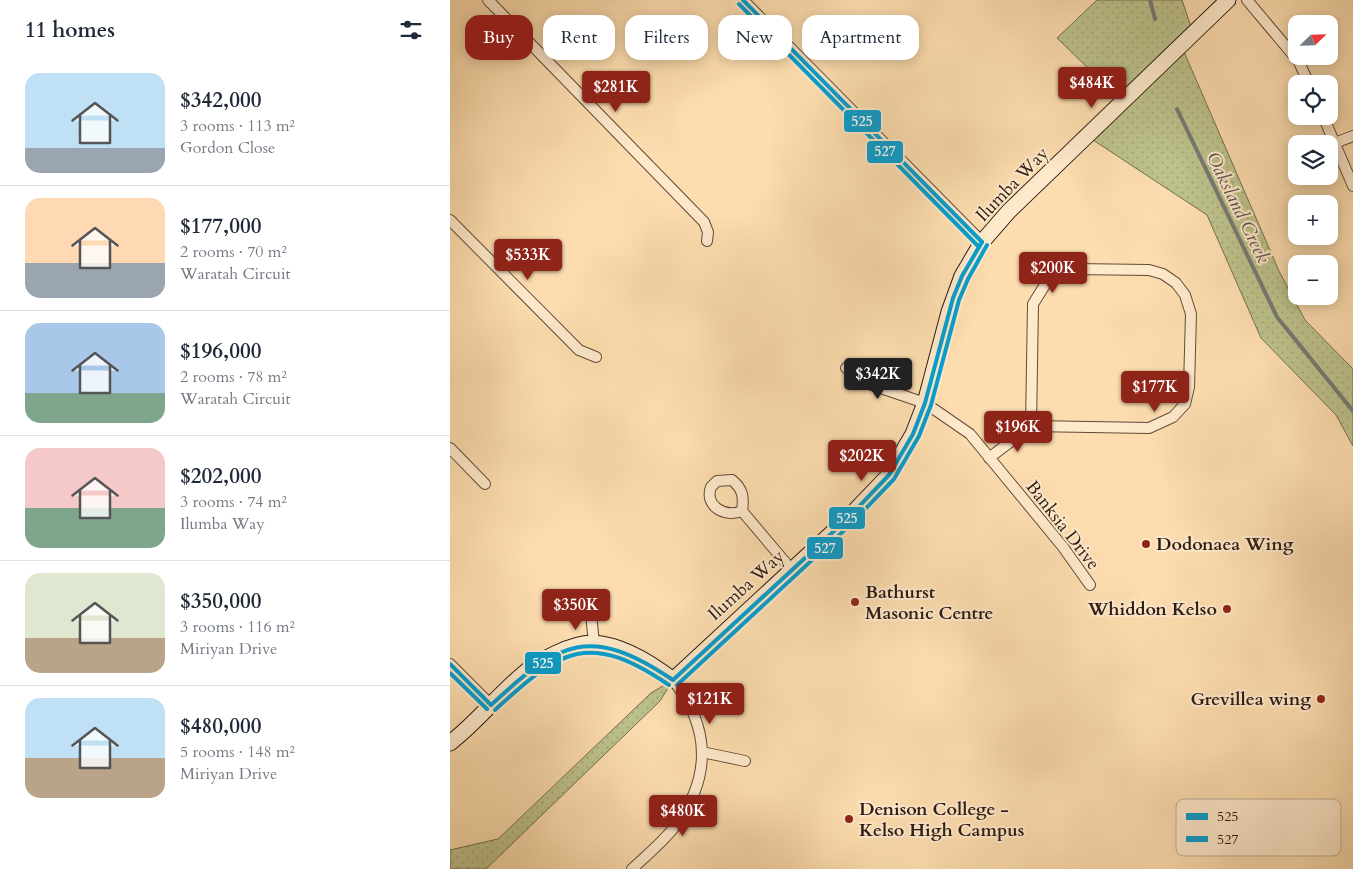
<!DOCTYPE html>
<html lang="en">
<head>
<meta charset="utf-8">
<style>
	body { margin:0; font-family:Cardo,serif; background:#f6f6f7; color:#1f2937; height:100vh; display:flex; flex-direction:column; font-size:19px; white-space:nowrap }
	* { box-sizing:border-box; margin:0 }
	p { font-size:16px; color:#747a83 }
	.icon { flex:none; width:28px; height:28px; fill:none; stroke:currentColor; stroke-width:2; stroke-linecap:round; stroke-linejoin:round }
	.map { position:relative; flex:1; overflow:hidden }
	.side { display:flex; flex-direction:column; background:#fff; width:450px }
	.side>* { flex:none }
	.guide { position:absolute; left:15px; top:15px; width:475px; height:45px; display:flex; gap:10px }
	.needle { width:32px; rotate:67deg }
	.fabs { position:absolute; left:838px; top:15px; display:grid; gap:10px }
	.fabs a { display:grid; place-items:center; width:50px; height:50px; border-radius:10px; background:#fff; box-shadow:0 2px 12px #0003; font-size:25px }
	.price { position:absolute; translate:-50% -42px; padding:0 11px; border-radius:5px; background:#8f2418; color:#fff; font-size:16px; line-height:32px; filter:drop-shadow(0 1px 2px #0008) }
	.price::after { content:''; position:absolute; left:50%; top:30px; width:15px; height:11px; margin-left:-8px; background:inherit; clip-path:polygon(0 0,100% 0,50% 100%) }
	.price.active { background:#222; color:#fff }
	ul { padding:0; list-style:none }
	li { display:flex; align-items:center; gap:15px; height:125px; padding:0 25px }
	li+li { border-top:1px solid #e0e1e3 }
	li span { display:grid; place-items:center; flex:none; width:140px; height:100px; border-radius:15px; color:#555 }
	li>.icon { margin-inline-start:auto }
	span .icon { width:60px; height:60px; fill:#fffc; stroke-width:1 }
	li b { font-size:21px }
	h2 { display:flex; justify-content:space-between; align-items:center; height:60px; padding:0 25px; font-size:21px }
	.pill { padding:0 18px; border-radius:15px; background:#fff; box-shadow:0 2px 12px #0003; font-size:18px; line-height:45px }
	.pill.active { background:#8f2418; color:#fff }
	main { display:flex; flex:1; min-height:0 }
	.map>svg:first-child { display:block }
</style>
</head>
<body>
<main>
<section class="side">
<h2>11 homes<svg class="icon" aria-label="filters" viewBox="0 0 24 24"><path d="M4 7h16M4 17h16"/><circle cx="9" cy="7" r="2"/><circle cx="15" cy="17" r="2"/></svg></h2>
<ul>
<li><span style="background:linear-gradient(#bfe0f5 75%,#9aa5b1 0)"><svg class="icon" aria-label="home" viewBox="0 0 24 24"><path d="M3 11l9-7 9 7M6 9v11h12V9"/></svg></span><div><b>$342,000</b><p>3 rooms · 113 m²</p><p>Gordon Close</p></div></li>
<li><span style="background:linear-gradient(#ffd9b3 65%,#9aa5b1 0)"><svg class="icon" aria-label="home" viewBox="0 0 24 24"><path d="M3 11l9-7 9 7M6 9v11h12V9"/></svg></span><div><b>$177,000</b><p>2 rooms · 70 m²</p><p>Waratah Circuit</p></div></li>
<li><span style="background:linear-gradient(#a9c7e8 70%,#7fa58c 0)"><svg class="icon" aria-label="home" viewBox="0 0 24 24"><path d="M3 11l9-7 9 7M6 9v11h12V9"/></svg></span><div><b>$196,000</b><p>2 rooms · 78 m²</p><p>Waratah Circuit</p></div></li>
<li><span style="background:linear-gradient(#f6c9c9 60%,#7fa58c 0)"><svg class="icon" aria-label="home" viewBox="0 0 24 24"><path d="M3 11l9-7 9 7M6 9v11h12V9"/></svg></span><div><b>$202,000</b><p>3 rooms · 74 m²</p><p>Ilumba Way</p></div></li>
<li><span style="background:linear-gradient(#dfe7d0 65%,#b9a48a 0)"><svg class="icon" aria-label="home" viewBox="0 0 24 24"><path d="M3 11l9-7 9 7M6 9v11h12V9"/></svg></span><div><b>$350,000</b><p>3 rooms · 116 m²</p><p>Miriyan Drive</p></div></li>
<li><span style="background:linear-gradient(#bfe0f5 60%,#b9a48a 0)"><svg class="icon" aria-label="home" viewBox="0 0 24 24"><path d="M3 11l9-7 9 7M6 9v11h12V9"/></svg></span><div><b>$480,000</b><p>5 rooms · 148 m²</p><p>Miriyan Drive</p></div></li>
</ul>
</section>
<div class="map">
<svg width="903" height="869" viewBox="0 0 903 869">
	<defs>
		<pattern id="grass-dots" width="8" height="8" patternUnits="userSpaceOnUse" patternTransform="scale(1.25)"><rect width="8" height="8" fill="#bdc28c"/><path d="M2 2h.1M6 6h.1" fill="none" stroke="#a3a678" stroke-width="1.8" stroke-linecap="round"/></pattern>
	</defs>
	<rect width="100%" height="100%" fill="#fdddaf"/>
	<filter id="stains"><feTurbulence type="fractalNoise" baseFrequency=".004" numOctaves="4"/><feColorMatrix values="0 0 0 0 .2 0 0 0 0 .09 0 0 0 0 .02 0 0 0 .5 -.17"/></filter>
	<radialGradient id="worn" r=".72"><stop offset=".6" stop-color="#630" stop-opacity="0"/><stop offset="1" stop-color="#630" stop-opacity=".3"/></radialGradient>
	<!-- grass -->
	<g fill="url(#grass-dots)" stroke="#746e4f">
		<polygon points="647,0 732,0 743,33 731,45 829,271 855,320 903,369 903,446 886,415 811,338 757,215 637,136 672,101 607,38"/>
		<polygon points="223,680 210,701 36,869 0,869 0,850 48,839 201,693"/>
	</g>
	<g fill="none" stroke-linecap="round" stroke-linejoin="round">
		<!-- stream -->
		<g stroke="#757975" stroke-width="4">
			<polyline points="700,0 705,19"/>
			<polyline points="727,109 827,317 903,411"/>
		</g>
		<defs>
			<g id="street">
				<polyline points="38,0 254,222 258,232 257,241"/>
				<polyline points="293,0 532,242"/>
				<polyline points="797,0 849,62 859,84"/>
				<polyline points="873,116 903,186"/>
				<polyline points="885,143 903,136"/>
				<polyline points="0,220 129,350 146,357"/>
				<polyline points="396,368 416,383 475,403 520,434 613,547 640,585"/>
				<polyline points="0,448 35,484"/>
				<polyline points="539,458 581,426 699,428 723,417 735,404 739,387 741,314 735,295 726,283 713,274 699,270 624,269 610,273 598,280 583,304 581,426"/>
				<path d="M 292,511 C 294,497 293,489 282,480 L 267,481 L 261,487 C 254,506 275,518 292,511 L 341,569"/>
				<polyline points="140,605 144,643"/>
				<polyline points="0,664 41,705"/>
				<polyline points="252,752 295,761"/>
				<path d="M 182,869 C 197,855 214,841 226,825 C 262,776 260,727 223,680"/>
			</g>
			<path id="secondary" d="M 0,743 C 26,723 47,696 72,675 C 87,661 123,642 144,643 C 173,645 201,663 223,680 L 396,520 L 439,475 L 463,434 L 475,403 L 499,312 L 512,276 L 532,242 L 559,211 L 778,0"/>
		</defs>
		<!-- street casing -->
		<use href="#street" stroke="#604b39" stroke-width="12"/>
		<!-- secondary casing -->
		<use href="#secondary" stroke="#2c1a12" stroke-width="17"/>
		<!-- street -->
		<use href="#street" stroke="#fee9cb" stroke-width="10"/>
		<!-- secondary -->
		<use href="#secondary" stroke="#fee9cb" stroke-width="15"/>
		<defs>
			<g id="bus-1">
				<polyline points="293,0 532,242"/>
				<polyline points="0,664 41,705"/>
				<polyline points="223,680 396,520 439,475 463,434 475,403 503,298 512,276 532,242"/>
				<path d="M 41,705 C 110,641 140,624 223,680"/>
			</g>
			<g id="bus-2">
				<polyline points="289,4 528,246"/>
				<polyline points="0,673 37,709"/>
				<polyline points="227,685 400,525 444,479 469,436 481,405 509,300 518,279 537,245"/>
				<path d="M 45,710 C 112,648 139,631 219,685"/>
			</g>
		</defs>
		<!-- bus-1 casing -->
		<use href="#bus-1" stroke="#fee9cb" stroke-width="8"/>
		<!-- bus-2 casing -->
		<use href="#bus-2" stroke="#fee9cb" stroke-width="8"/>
		<!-- bus-1 -->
		<use href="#bus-1" stroke="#079ece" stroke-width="4"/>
		<!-- bus-2 -->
		<use href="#bus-2" stroke="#079ece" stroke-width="4"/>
	</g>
	<!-- markers -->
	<g fill="#8f2418" stroke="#fee9cb" stroke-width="2">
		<circle cx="696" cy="544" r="5"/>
		<circle cx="405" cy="602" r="5"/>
		<circle cx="777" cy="609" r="5"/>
		<circle cx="871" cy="699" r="5"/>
		<circle cx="399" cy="819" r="5"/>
	</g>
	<g text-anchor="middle" stroke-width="4" stroke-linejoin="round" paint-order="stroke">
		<!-- street labels -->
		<g font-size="18" fill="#2c1a12" stroke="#fee9cb">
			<text transform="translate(562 184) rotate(-46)" y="6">Ilumba Way</text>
			<text transform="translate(613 525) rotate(52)" y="6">Banksia Drive</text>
			<text transform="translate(296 585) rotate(-42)" y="6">Ilumba Way</text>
		</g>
		<!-- poi labels -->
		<g font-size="18" font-weight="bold" fill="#2c1a12" stroke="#fee9cb" text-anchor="start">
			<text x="706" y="550">Dodonaea Wing</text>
			<text x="415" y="598">Bathurst<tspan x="415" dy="21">Masonic Centre</tspan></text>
			<text x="767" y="615" text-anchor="end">Whiddon Kelso</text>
			<text x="861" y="705" text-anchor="end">Grevillea wing</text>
			<text x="409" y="815">Denison College -<tspan x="409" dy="21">Kelso High Campus</tspan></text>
		</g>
		<!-- water labels -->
		<g font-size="19" font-style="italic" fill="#56514c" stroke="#fee9cb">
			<text transform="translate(789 207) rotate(64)" y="7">Oaksland Creek</text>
		</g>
	</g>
	<!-- legend -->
	<rect x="726" y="799" width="165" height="57" rx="8" fill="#fee9cb" stroke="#bfab94" stroke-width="1"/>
	<rect x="736" y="813" width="22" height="7" fill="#079ece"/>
	<rect x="736" y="836" width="22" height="6" fill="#079ece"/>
	<g font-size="14" fill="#2c1a12">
		<text x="767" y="821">525</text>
		<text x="767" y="844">527</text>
	</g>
	<g stroke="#fee9cb" stroke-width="2">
		<rect x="393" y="109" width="39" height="24" rx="5" fill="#079ece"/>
		<rect x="416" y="140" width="38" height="24" rx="5" fill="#079ece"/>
		<rect x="378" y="506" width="38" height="24" rx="5" fill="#079ece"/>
		<rect x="356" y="536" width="38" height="24" rx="5" fill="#079ece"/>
		<rect x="74" y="651" width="38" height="24" rx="5" fill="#079ece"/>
	</g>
	<g font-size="14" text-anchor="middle" font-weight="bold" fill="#fff">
		<text x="412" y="126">525</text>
		<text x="435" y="156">527</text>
		<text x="397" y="523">525</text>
		<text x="375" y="553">527</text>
		<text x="93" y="668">525</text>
	</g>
	<rect width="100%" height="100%" filter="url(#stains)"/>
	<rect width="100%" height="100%" fill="url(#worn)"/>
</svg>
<div class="fabs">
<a><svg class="needle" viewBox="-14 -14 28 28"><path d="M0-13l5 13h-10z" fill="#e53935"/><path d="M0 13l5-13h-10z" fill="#747a83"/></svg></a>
<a><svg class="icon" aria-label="locate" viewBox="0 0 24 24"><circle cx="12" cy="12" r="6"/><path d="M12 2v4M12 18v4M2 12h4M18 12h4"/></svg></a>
<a><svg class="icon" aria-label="layers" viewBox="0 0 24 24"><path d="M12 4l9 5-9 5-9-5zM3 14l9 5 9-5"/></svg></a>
<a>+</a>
<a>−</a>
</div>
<b class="price" style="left:642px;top:109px">$484K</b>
<b class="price" style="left:166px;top:113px">$281K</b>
<b class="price" style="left:78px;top:281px">$533K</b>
<b class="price" style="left:603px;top:294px">$200K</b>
<b class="price active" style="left:428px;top:400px">$342K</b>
<b class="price" style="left:705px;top:413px">$177K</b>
<b class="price" style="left:568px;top:453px">$196K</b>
<b class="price" style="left:412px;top:482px">$202K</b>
<b class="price" style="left:126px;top:631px">$350K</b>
<b class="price" style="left:260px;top:725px">$121K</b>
<b class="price" style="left:233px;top:837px">$480K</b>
<div class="guide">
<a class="pill active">Buy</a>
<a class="pill">Rent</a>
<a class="pill">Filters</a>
<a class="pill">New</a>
<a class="pill">Apartment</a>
</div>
</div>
</main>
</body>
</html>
